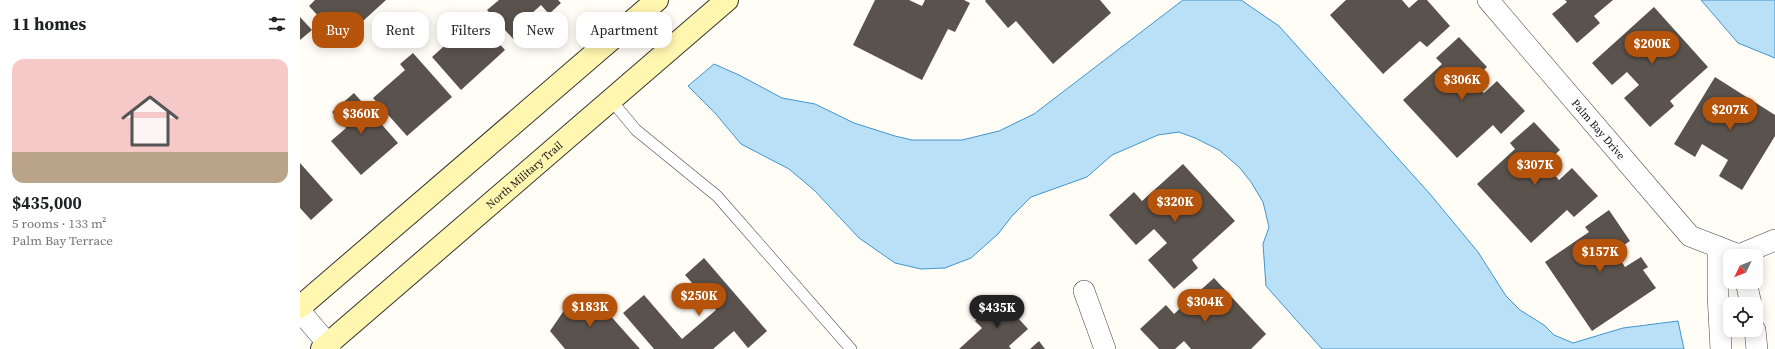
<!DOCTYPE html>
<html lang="en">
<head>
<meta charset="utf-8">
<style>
	body { margin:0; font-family:"Source Serif 4",serif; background:#f6f6f6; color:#202124; height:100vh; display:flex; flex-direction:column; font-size:15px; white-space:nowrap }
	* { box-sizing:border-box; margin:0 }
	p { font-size:13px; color:#757577 }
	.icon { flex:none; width:22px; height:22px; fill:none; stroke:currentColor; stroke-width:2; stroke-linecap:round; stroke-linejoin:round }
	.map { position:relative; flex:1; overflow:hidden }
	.drawer { display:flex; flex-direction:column; background:#fff; width:300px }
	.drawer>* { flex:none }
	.guide { position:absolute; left:12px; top:12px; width:380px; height:36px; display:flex; gap:8px }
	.needle { width:26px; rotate:227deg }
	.buttons { position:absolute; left:1423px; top:249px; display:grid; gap:8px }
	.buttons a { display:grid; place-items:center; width:40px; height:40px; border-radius:8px; background:#fff; box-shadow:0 2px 10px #0003; font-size:20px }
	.price { position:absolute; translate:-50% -34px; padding:0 9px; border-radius:14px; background:#b45309; color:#fff; font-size:13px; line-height:26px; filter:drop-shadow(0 1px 2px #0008) }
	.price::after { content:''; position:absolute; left:50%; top:24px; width:12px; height:9px; margin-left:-6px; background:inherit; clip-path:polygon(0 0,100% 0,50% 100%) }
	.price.active { background:#222; color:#fff }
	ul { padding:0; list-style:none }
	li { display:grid; align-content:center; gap:8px; height:212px; padding:0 12px }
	li span { display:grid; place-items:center; height:124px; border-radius:12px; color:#555 }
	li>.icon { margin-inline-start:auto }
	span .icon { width:72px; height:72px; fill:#fffc; stroke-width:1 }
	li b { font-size:17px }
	h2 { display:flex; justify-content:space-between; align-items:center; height:48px; padding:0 12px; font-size:17px }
	.chip { padding:0 14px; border-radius:12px; background:#fff; box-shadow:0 2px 10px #0003; font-size:14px; line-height:36px }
	.chip.active { background:#b45309; color:#fff }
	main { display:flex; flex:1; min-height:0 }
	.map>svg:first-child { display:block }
</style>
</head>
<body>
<main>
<section class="drawer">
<h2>11 homes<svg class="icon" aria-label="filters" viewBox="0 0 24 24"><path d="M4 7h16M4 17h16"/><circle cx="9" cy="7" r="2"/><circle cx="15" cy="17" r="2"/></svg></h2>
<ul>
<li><span style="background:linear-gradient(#f6c9c9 75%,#b9a48a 0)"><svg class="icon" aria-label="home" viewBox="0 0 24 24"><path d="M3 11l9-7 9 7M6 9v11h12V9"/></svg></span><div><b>$435,000</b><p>5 rooms · 133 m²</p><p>Palm Bay Terrace</p></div></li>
</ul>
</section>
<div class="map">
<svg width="1475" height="349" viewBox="0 0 1475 349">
	<rect width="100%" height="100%" fill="#fffdf5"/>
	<!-- water -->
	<g fill="#b9e0f7" stroke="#3f96cf">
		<polygon points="883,0 941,0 979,26 1130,194 1178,252 1206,296 1220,310 1244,325 1254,335 1273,343 1323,328 1378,321 1384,349 1022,349 966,286 963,244 969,227 963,202 951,182 939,167 919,150 895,138 879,132 858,135 812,155 787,177 731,197 712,216 698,234 671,258 645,268 621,269 595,263 559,238 514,190 489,169 441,144 415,113 388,86 414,64 439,75 482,98 515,104 554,123 595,136 612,140 662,140 699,131 734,114"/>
		<polygon points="1401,0 1475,0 1475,58 1438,43"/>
	</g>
	<!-- building -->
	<g fill="#5a524d">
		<polygon points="15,0 86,0 41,41 9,6"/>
		<polygon points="199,0 258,0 261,3 249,14 241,5 222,22 229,30 216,42 187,10"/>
		<polygon points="575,0 609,0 622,6 625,0 664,0 670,3 655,32 648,29 622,80 553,45"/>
		<polygon points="686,0 800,0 811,13 753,64 716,21 708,28 685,1"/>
		<polygon points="1046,0 1102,0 1109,8 1118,0 1127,0 1150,26 1127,47 1120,41 1083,74 1030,15"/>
		<polygon points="1265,0 1313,0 1294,16 1300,23 1277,43 1252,14 1267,2"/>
		<polygon points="1354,7 1408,67 1370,101 1374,106 1350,127 1324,98 1339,85 1327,72 1312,85 1292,63"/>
		<polygon points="170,12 205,50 161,90 132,57 163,29 157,23"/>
		<polygon points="0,17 12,30 0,40"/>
		<polygon points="1159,37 1187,67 1172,81 1184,93 1197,81 1225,111 1201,134 1193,125 1157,158 1103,100 1142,64 1136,58"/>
		<polygon points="113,53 152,97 107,136 73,98 105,70 100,64"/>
		<polygon points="1415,77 1475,115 1475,136 1442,190 1419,176 1428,160 1402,144 1395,157 1374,144"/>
		<polygon points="54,93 98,143 61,175 31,141 46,128 32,112"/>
		<polygon points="1234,122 1260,150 1245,164 1259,180 1272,168 1298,196 1274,217 1267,210 1231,243 1177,184 1215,149 1210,143"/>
		<polygon points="0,163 33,200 11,220 0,208"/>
		<polygon points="883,164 935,221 892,260 898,268 874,289 848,260 867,243 854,229 836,245 809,215 834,192 842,201"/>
		<polygon points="1309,210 1330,241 1315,251 1325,267 1341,257 1348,267 1343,270 1356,288 1292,331 1245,262 1289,232 1285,227"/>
		<polygon points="404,258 467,331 448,348 434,331 413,349 354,349 323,313 344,295 382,339 416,310 385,275"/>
		<polygon points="914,278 966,334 951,349 891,349 884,341 875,349 859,349 840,329 866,305 874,314"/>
		<polygon points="292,295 340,349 265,349 250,331 267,306"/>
		<polygon points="700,298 728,329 709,346 711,349 659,349 682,328 675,321"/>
		<polygon points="739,341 745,349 730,349"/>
	</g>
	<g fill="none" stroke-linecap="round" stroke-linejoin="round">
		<defs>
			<polyline id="lane" points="311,100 336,130 417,196 551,349"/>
			<g id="street">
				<path id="s1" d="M 1188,0 L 1390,236 L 1439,255"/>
				<polyline points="1418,247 1418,295 1421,349"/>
				<polyline points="1439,255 1475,240"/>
				<polyline points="1446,282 1451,304"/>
				<polyline points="784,291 805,349"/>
				<polyline points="0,311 28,344 30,349"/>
				<polyline points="1455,330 1457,349"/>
			</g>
			<g id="secondary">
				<polyline points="0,307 357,0"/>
				<path id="s2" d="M 22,349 L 427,0"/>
			</g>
		</defs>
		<!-- lane casing -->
		<use href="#lane" stroke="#444" stroke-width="12"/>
		<!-- street casing -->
		<use href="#street" stroke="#444" stroke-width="22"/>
		<!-- secondary casing -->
		<use href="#secondary" stroke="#333" stroke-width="24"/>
		<!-- lane -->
		<use href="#lane" stroke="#fff" stroke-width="11"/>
		<!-- street -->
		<use href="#street" stroke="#fff" stroke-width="21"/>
		<!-- secondary -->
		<use href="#secondary" stroke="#fff6b0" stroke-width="22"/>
	</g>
	<g text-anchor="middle" stroke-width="4" stroke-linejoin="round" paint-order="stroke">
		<!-- street labels -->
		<g font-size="11" fill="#111" stroke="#fff">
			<text dy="4" stroke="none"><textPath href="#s1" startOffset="170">Palm Bay Drive</textPath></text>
			<text dy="4" stroke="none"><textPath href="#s2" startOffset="267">North Military Trail</textPath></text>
		</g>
	</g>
</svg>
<div class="buttons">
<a><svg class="needle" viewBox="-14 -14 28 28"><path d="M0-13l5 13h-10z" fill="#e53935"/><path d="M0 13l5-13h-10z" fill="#757577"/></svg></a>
<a><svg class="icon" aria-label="locate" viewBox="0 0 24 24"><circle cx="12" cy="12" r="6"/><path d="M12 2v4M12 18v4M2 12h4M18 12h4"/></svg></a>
</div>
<b class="price" style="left:1352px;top:65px">$200K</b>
<b class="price" style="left:1162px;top:101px">$306K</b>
<b class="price" style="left:1430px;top:131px">$207K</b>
<b class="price" style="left:61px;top:135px">$360K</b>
<b class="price" style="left:1235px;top:186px">$307K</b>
<b class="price" style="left:875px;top:223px">$320K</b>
<b class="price" style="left:1300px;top:273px">$157K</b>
<b class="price" style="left:399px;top:317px">$250K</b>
<b class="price" style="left:905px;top:323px">$304K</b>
<b class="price" style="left:290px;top:328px">$183K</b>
<b class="price active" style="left:697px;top:329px">$435K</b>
<div class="guide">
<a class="chip active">Buy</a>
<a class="chip">Rent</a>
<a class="chip">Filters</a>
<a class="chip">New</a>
<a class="chip">Apartment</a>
</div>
</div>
</main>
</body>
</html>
